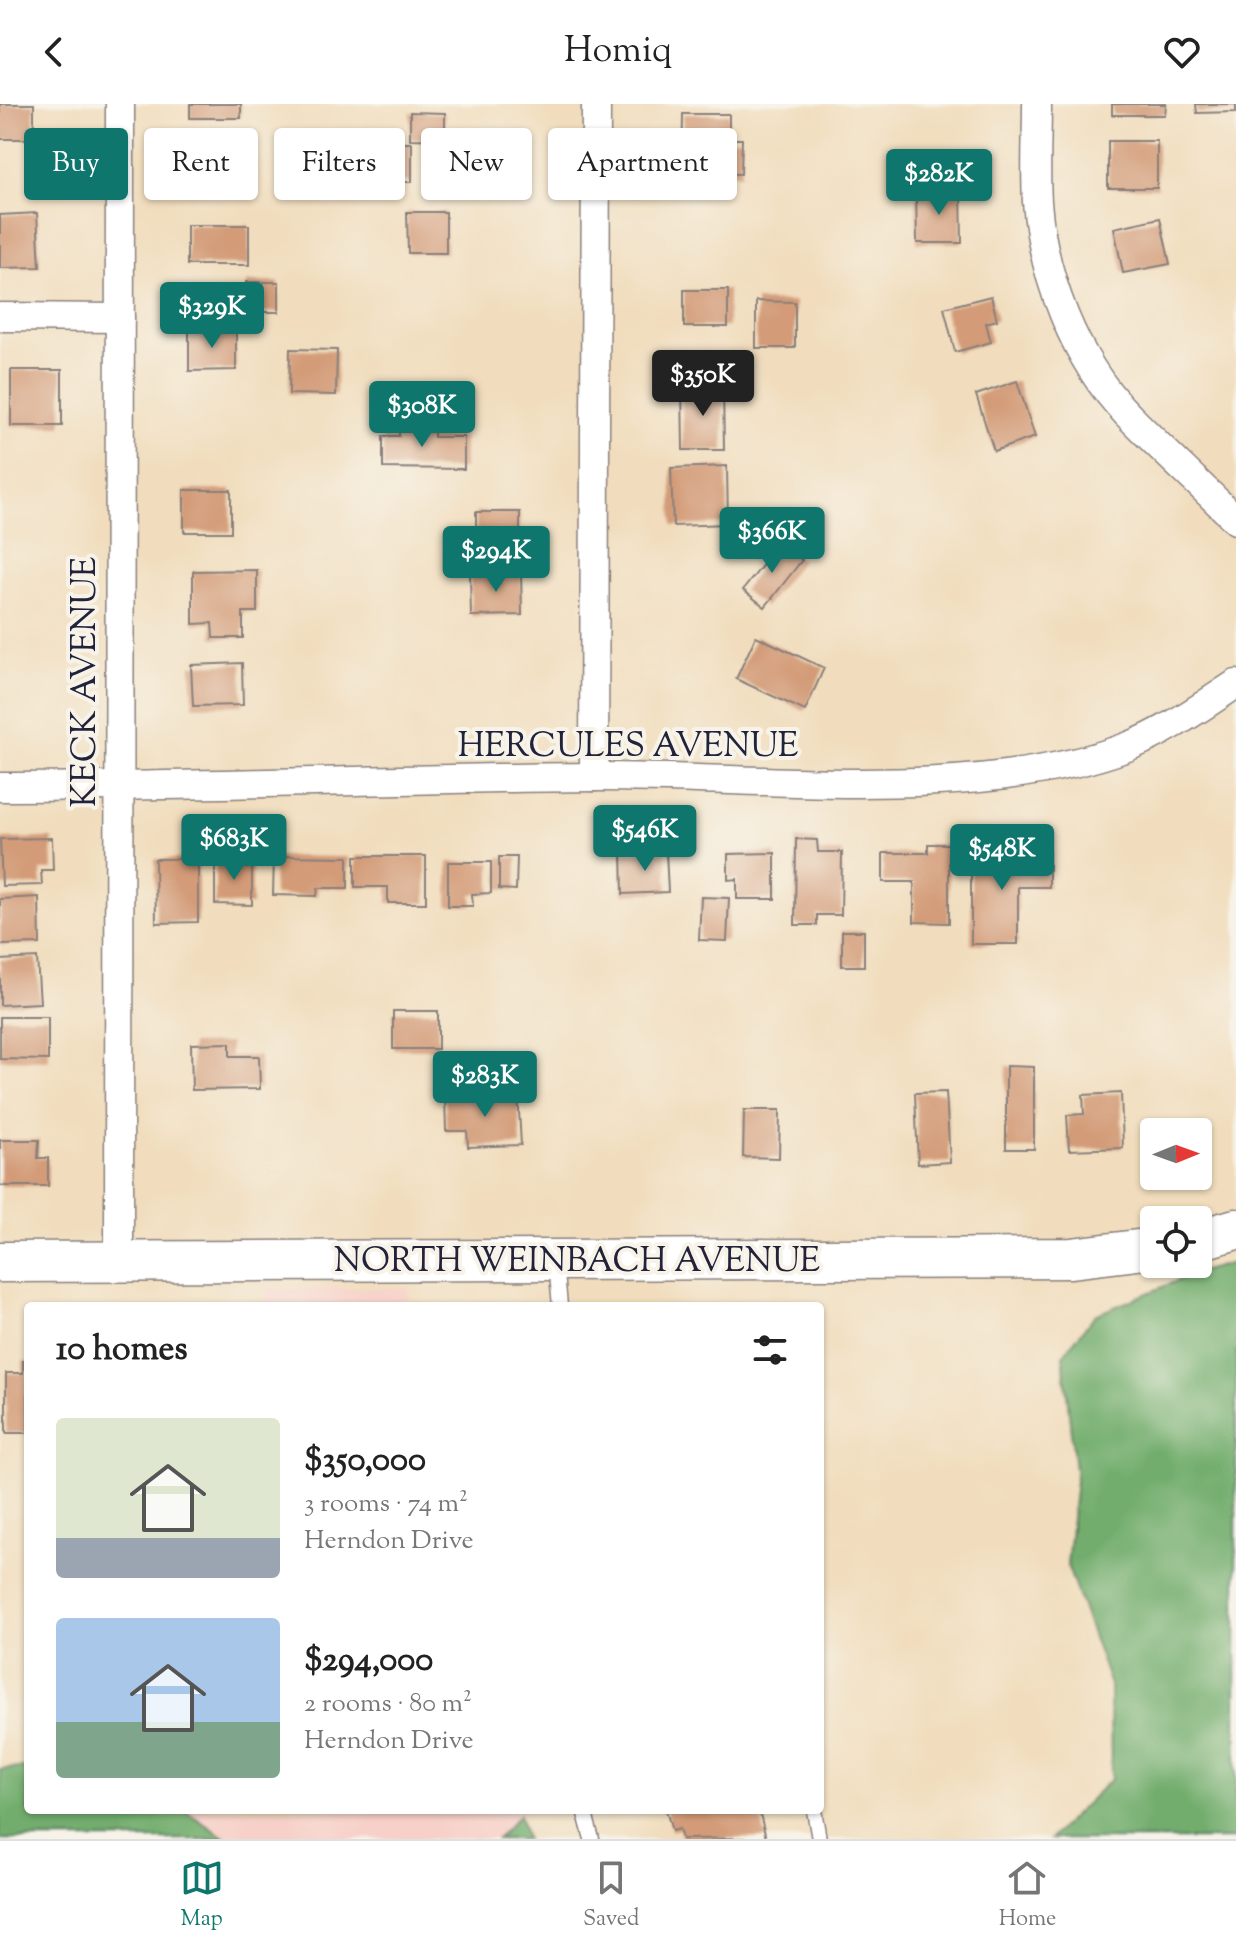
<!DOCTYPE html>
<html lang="en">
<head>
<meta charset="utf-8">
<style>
	body { margin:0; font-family:"Sorts Mill Goudy",serif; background:#f6f6f6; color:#222; height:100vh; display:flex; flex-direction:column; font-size:30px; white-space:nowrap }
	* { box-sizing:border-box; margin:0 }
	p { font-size:26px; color:#767676 }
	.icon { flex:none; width:44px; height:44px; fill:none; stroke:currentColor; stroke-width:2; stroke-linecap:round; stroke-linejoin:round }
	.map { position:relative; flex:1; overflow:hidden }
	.drawer { position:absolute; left:24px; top:1198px; width:800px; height:512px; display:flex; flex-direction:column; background:#fff; border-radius:8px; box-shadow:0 2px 6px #0004 }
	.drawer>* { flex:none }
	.banner { position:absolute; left:24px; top:24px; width:800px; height:72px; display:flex; gap:16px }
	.needle { width:52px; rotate:89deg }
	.buttons { position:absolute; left:1140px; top:1014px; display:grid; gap:16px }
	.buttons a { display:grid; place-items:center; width:72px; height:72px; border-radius:8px; background:#fff; box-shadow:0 2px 6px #0004; font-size:40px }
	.price { position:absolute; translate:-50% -68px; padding:0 18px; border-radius:8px; background:#0f766e; color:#fff; font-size:26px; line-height:52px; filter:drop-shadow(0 2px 4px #0008) }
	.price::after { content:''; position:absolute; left:50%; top:48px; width:24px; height:18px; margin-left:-12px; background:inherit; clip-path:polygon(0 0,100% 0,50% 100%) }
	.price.current { background:#222; color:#fff }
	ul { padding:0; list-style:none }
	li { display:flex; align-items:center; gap:24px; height:200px; padding:0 32px }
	li span { display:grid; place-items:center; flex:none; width:224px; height:160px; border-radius:8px; color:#555 }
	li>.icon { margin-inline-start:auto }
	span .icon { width:96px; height:96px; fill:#fffc; stroke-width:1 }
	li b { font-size:34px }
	h2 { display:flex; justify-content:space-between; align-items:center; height:96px; padding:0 32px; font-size:34px }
	.pill { padding:0 28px; border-radius:8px; background:#fff; box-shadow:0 2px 6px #0004; font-size:28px; line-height:72px }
	.pill.current { background:#0f766e; color:#fff }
	header { display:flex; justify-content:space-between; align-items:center; height:104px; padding:0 32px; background:#fff; font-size:36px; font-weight:600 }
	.menu { display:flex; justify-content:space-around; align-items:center; height:112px; border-top:2px solid #e0e0e0; background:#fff; font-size:22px; color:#767676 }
	.menu a { display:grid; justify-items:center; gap:4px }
	.menu .current { color:#0f766e }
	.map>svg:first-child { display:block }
</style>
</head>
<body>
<header><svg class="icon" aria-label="back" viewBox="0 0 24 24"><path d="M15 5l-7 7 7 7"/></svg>Homiq<svg class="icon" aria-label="heart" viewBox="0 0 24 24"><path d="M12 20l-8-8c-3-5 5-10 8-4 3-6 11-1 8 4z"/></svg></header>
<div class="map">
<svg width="1236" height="1735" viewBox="0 0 1236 1735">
	<rect width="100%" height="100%" fill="#f7f3e8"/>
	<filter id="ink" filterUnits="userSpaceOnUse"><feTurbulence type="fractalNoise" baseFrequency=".0125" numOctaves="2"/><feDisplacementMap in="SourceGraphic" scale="16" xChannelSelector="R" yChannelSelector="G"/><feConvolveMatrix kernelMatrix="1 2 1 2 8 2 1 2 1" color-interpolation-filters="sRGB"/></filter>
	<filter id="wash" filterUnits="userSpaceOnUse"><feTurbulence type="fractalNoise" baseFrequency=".006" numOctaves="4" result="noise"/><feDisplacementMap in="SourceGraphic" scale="32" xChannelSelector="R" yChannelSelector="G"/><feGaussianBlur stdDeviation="1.8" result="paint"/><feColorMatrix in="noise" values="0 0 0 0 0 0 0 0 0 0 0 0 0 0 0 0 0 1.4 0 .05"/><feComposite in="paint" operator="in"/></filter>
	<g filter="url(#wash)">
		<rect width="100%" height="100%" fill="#f1ddbd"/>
		<!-- built -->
		<g fill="#f7d1c9">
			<polygon points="408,1184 408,1202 266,1202 266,1185"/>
			<polygon points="184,1706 517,1706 519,1711 497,1735 227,1735"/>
		</g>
		<!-- forest -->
		<g fill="#72ad6d" stroke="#4a6854" stroke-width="2">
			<polygon points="1236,1158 1236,1735 1050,1735 1111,1675 1110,1581 1067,1461 1076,1376 1063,1251 1095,1211 1196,1169"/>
			<polygon points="28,1664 28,1706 184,1706 227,1735 0,1735 0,1665"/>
			<polygon points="519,1711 526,1735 497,1735"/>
		</g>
		<g id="blocks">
			<!-- building -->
			<g fill="#d39b78">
				<rect x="0" y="0" width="34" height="35"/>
				<rect x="190" y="0" width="51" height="14"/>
				<polygon points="1112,0 1166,0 1165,11 1112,11"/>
				<polygon points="1196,0 1236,0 1236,8 1197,9"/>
				<polygon points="410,8 445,9 445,36 410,35"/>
				<polygon points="683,10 729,10 729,35 742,35 741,70 682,69"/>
				<rect x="1108" y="37" width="49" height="47"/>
				<rect x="367" y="39" width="45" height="39"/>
				<polygon points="192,42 237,42 237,88 193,88"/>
				<polygon points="961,87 962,139 917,139 916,88"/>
				<polygon points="407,108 446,108 446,149 408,149"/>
				<polygon points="37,109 40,163 0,164 0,111"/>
				<polygon points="1160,114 1170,160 1123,169 1114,124"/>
				<rect x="187" y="121" width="62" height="40"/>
				<rect x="246" y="178" width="33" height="30"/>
				<rect x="684" y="186" width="44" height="37"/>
				<polygon points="991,192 997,216 986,219 991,238 955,248 944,204"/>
				<polygon points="756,197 795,198 795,244 756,244"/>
				<polygon points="189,226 236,226 236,266 189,267"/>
				<polygon points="290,245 337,246 336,291 289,290"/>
				<rect x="11" y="266" width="51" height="56"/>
				<polygon points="1017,277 1035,333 994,347 976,291"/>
				<polygon points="682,283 723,283 724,346 683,346"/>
				<polygon points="399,318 434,319 434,333 464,333 464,365 383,364 383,332 399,332"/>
				<polygon points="727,362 728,420 673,422 671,364"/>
				<rect x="184" y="386" width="47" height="42"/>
				<polygon points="476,408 520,408 520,445 476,446"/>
				<polygon points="780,439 802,456 765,503 743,486"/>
				<polygon points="257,466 257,508 243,508 243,534 213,534 212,519 193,520 193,467"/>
				<polygon points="470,469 521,469 522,511 471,512"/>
				<polygon points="756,532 824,564 805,607 736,575"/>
				<polygon points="242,559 243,601 193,602 191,561"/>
				<polygon points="52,734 53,766 41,766 42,781 2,782 0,735"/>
				<polygon points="796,735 817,736 818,748 842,748 841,811 817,811 817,821 795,821"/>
				<polygon points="928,740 949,740 949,819 914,818 914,778 883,778 883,749 928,749"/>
				<polygon points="971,747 1049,747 1049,783 1018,783 1018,840 971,840"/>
				<polygon points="666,748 668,788 623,790 622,749"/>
				<polygon points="775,749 775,795 737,795 737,775 728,776 728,750"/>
				<polygon points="274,752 348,753 348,784 318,784 317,792 273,791"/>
				<polygon points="355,752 426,752 426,799 388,799 388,783 355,783"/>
				<polygon points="499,753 517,753 516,786 499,785"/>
				<polygon points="215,754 252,755 252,801 215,800"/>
				<polygon points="155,755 198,755 198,818 156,819"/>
				<polygon points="448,758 491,758 491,789 472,790 473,802 448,802"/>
				<polygon points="39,793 40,840 0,841 0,795"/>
				<polygon points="701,793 729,794 727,837 699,836"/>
				<rect x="842" y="827" width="22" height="35"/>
				<polygon points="37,854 40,899 0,901 0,856"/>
				<rect x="393" y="907" width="45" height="38"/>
				<polygon points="0,913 48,913 48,956 0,955"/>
				<polygon points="230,939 230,952 259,952 260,985 192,986 191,940"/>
				<polygon points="1006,962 1034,963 1034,1045 1006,1045"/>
				<polygon points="946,988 950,1058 918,1060 915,989"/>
				<polygon points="518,989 521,1041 468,1043 467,1027 446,1027 445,993"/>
				<polygon points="1121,989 1123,1044 1069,1046 1067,1011 1084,1010 1083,991"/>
				<polygon points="744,1006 780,1006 779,1054 743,1053"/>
				<polygon points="0,1036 39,1036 38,1054 48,1054 48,1082 0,1082"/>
				<polygon points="23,1257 28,1257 28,1329 6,1329 6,1269 23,1269"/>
				<polygon points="666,1706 759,1706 766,1734 682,1735 679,1725 672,1727"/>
			</g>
		</g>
	</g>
	<g filter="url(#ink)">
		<use href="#blocks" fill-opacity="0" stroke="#8a807c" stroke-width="2"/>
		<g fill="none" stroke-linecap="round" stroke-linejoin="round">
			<defs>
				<g id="lane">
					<polyline points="556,1159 560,1202"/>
					<polyline points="584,1706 592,1735"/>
					<polyline points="814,1706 819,1735"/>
				</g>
				<g id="street">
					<path d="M 1037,0 C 1037,32 1035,66 1037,98 C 1043,172 1074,255 1126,309 C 1162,346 1200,380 1236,416"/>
					<polyline points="0,213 120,214"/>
					<polyline points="594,673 596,0"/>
					<path d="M 0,683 C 198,683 396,674 594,673 C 758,672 973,700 1127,643 C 1166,628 1201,603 1236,580"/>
					<polyline points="119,1156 120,0"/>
				</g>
				<g id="secondary">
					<polyline points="1198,1136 1236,1125"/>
					<polyline points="0,1158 1071,1154 1154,1144"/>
				</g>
			</defs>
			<!-- lane casing -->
			<use href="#lane" stroke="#8a807c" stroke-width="17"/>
			<!-- street casing -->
			<use href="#street" stroke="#8a807c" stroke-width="31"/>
			<!-- secondary casing -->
			<use href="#secondary" stroke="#8a807c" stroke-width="43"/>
			<!-- lane -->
			<use href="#lane" stroke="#fff" stroke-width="14"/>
			<!-- street -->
			<use href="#street" stroke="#fff" stroke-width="28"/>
			<!-- secondary -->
			<use href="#secondary" stroke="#fff" stroke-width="40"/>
		</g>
	</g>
	<g text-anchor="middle" stroke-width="8" stroke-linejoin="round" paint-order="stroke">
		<!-- street labels -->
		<g font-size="34" fill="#22223b" stroke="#f7f3e8">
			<text transform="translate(83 578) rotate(-90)" y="12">KECK AVENUE</text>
			<text x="628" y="652">HERCULES AVENUE</text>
			<text x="577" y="1167">NORTH WEINBACH AVENUE</text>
		</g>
	</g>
</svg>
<div class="buttons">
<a><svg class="needle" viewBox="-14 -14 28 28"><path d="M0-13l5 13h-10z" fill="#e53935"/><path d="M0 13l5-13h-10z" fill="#767676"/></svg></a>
<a><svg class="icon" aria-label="locate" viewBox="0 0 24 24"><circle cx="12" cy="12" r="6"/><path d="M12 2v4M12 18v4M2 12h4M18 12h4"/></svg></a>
</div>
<b class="price" style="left:939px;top:113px">$282K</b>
<b class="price" style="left:212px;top:246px">$329K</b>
<b class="price current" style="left:703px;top:314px">$350K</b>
<b class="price" style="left:422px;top:345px">$308K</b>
<b class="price" style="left:772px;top:471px">$366K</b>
<b class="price" style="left:496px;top:490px">$294K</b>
<b class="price" style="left:645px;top:769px">$546K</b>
<b class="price" style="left:234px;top:778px">$683K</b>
<b class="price" style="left:1002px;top:788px">$548K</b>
<b class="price" style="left:485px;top:1015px">$283K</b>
<div class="banner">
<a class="pill current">Buy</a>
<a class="pill">Rent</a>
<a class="pill">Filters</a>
<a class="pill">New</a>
<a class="pill">Apartment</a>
</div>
<section class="drawer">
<h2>10 homes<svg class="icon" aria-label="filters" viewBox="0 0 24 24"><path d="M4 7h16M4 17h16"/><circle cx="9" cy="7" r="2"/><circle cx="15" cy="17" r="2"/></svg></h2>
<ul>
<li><span style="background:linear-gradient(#dfe7d0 75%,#9aa5b1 0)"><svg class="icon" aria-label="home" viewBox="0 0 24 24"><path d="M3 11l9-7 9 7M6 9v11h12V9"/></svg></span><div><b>$350,000</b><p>3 rooms · 74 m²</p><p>Herndon Drive</p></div></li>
<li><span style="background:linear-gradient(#a9c7e8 65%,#7fa58c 0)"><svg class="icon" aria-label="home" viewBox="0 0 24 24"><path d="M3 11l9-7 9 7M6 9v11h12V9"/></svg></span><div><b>$294,000</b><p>2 rooms · 80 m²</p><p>Herndon Drive</p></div></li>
</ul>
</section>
</div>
<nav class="menu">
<a class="current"><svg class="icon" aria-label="map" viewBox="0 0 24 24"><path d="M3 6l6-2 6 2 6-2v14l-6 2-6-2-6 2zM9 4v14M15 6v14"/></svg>Map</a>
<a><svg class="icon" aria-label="saved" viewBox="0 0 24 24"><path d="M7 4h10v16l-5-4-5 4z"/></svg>Saved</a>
<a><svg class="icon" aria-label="home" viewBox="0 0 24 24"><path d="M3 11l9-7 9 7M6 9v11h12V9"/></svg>Home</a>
</nav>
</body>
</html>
